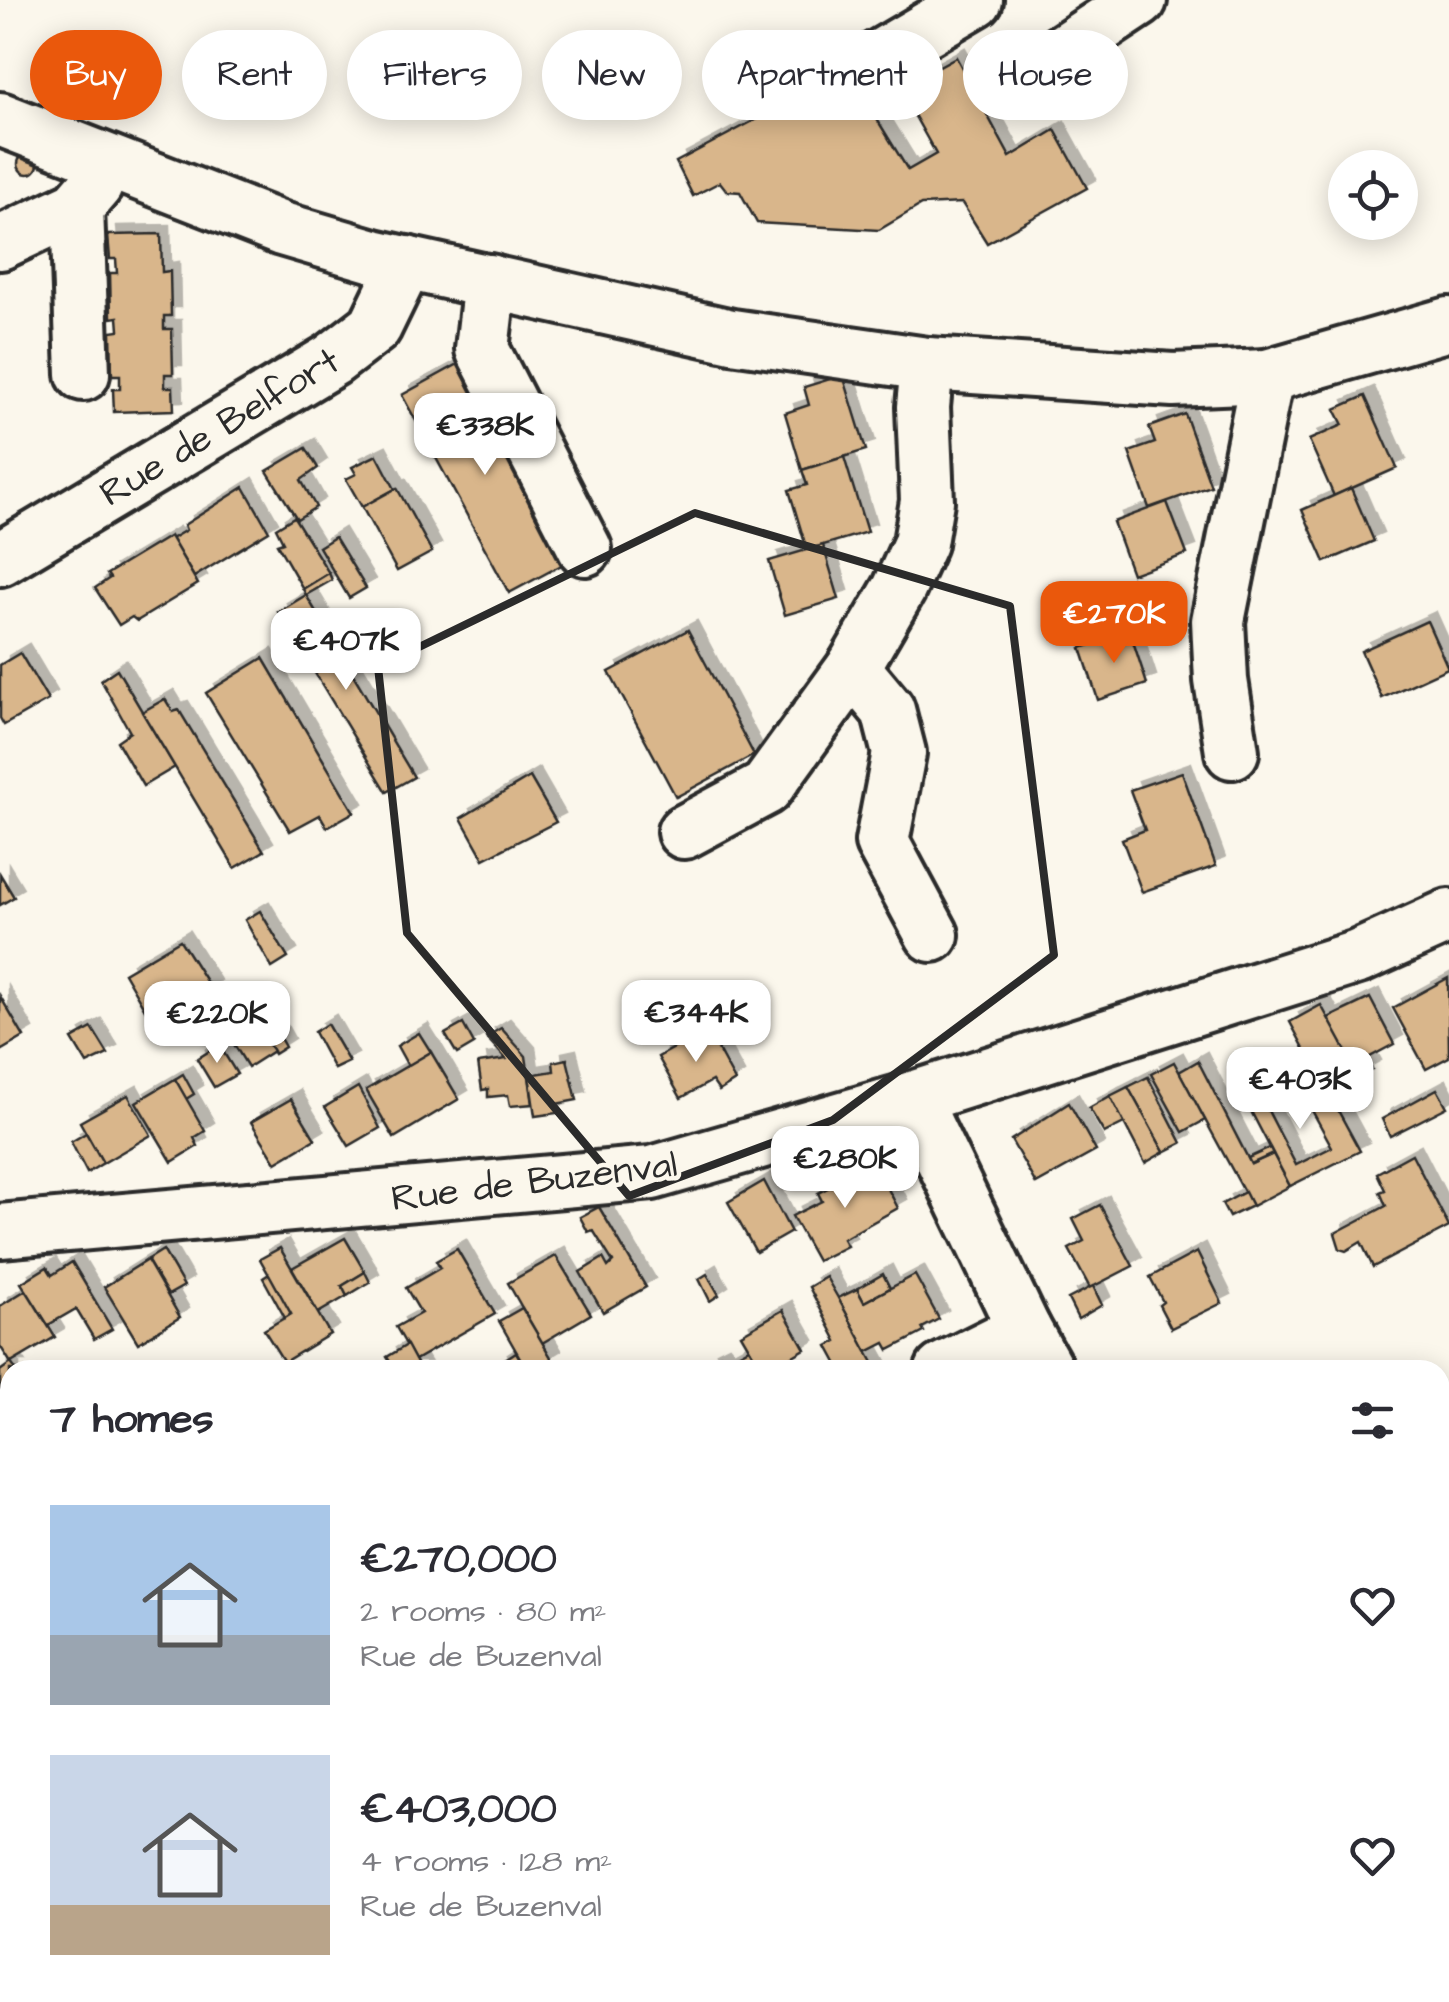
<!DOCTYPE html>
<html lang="en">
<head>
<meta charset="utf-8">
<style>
	body { margin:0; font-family:"Architects Daughter",sans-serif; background:#f2f2f3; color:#2b2b33; height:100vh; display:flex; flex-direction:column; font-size:38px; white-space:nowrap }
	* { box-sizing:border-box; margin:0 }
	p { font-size:32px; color:#7c7c81 }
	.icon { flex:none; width:55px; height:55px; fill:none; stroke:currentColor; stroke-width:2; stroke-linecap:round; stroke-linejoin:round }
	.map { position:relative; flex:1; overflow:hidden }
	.sheet { position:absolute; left:0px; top:1360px; width:1450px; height:642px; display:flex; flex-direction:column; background:#fff; border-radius:30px 30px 0 0; box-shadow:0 5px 25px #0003 }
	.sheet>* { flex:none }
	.guide { position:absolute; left:30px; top:30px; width:1390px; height:90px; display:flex; gap:20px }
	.tools { position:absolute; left:1328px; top:150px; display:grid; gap:20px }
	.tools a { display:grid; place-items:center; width:90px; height:90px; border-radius:50%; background:#fff; box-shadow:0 5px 25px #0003; font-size:50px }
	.price { position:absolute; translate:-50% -85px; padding:0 22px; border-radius:20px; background:#fff; color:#222; font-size:32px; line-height:65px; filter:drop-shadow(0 2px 5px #0008) }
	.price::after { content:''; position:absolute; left:50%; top:60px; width:30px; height:22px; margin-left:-15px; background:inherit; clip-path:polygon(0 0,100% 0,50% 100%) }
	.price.selected { background:#ea580c; color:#fff }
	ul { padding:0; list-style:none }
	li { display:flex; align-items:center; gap:30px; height:250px; padding:0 50px }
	li span { display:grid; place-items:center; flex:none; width:280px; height:200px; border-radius:0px; color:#555 }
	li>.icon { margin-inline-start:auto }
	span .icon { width:120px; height:120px; fill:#fffc; stroke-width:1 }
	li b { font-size:42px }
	h2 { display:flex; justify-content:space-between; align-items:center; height:120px; padding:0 50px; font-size:42px }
	.tag { padding:0 35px; border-radius:45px; background:#fff; box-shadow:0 5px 25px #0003; font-size:35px; line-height:90px }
	.tag.selected { background:#ea580c; color:#fff }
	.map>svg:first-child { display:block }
</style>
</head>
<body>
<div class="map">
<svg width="1449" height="2002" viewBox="0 0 1449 2002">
	<defs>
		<filter id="shadow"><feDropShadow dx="9" dy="-9" stdDeviation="0" flood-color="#0004"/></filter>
	</defs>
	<rect width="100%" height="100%" fill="#fbf7ec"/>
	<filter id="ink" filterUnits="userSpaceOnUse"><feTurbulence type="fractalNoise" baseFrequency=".01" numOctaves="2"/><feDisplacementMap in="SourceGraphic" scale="20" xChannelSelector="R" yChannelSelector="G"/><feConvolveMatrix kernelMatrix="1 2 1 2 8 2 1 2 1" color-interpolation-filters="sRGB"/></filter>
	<g filter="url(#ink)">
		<!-- building -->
		<g fill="#d9b68b" stroke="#2b2b2b" stroke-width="2.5" filter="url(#shadow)">
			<polygon points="836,52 908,170 936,154 899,88 956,57 1010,157 1055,130 1087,188 987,243 962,203 921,205 879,230 757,223 740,192 727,191 720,182 693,196 676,162 787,103 776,79"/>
			<circle cx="467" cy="79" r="10"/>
			<circle cx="28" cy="164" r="10"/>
			<polygon points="161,234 162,272 170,271 171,316 164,316 164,329 172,329 173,374 165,374 165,387 173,387 174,410 114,412 113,389 120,389 120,375 112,375 111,331 119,330 118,317 111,318 110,273 117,273 116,259 110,259 108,235"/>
			<polygon points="462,362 569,561 509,593 402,395"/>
			<polygon points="843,375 866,450 802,470 785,413 809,405 804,387"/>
			<polygon points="1365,396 1397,468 1334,496 1309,440 1343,425 1335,409"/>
			<polygon points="1185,414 1211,486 1149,508 1129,452 1155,443 1149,427"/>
			<polygon points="306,448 318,468 301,480 316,507 297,519 267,471"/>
			<polygon points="377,455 395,489 362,507 346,479 356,474 352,467"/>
			<polygon points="844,457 867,532 807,550 789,490 807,485 802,470"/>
			<polygon points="244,487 269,531 194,577 171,539 186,530 184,525"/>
			<polygon points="397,488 432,552 397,571 362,507"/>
			<polygon points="1351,488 1374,541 1325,562 1302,510"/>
			<polygon points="1167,502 1187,554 1132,574 1113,522"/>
			<polygon points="294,517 329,573 303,589 277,544 283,542 276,528"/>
			<polygon points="170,536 198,584 137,621 132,617 119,625 95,588 110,578 107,574"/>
			<polygon points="335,537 366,588 349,598 319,547"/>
			<polygon points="823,545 839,599 785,615 769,561"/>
			<polygon points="329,573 332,580 306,595 303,589"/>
			<polygon points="306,595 414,777 387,792 278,612"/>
			<polygon points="1427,621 1448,668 1382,698 1361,651"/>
			<polygon points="688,630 754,755 676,797 609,672"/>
			<polygon points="1130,632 1147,684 1098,700 1081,648"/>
			<polygon points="20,653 48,700 4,725 0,718 0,665"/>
			<polygon points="263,658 354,812 327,827 320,815 290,831 206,693"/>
			<polygon points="117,669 175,767 143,786 117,741 130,732 101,680"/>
			<polygon points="165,699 173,712 179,710 264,851 235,868 142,712"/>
			<polygon points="1182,772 1216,866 1142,892 1122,839 1145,830 1130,790"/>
			<polygon points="530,777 556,822 484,859 461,818"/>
			<polygon points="0,874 14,897 0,905"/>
			<polygon points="260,911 288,958 272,968 245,920"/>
			<polygon points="180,940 211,989 193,1001 194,1004 154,1025 124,973"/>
			<polygon points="1448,978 1449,1057 1426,1069 1393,1008"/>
			<polygon points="0,996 24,1037 0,1051"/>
			<polygon points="1370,998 1394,1044 1353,1066 1328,1018"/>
			<polygon points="1321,1005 1351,1060 1319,1076 1290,1022"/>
			<polygon points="271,1022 285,1047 274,1054 259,1029"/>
			<polygon points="256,1023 273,1051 248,1067 230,1038"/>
			<polygon points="327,1024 349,1062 334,1069 314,1032"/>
			<polygon points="463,1024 474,1044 457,1054 445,1034"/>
			<polygon points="92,1028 108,1054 87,1064 72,1039"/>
			<polygon points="501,1028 526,1056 533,1104 510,1106 508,1095 488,1097 488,1089 482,1090 478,1063 506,1059 486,1037"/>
			<polygon points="707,1030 735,1081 719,1091 712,1081 681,1098 658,1057"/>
			<polygon points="419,1033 431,1052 408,1066 397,1046"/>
			<polygon points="219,1045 237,1074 214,1087 197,1059"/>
			<polygon points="431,1052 459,1099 394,1138 366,1090"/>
			<polygon points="1366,1058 1372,1069 1359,1076 1353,1066"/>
			<polygon points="567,1059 577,1100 556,1104 557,1113 535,1116 529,1075 554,1071 553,1062"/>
			<polygon points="1198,1061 1251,1164 1273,1154 1290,1186 1252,1206 1179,1072"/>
			<polygon points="1174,1062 1205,1120 1183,1132 1151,1074"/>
			<polygon points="1245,1066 1296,1165 1332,1147 1308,1103 1328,1092 1360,1151 1290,1186 1231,1073"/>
			<polygon points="183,1074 194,1094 186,1099 175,1079"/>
			<polygon points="1148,1077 1182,1143 1164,1152 1128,1087"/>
			<polygon points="175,1079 205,1131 194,1138 198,1146 172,1162 136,1102"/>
			<polygon points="358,1087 380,1128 349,1146 325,1107"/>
			<polygon points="1128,1087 1164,1152 1145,1163 1110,1096"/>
			<polygon points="1437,1089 1447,1107 1390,1136 1382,1119"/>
			<polygon points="128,1095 151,1135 103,1163 80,1122"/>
			<polygon points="1110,1096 1124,1123 1104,1133 1089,1108"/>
			<polygon points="291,1099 315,1139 276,1162 251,1122"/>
			<polygon points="1069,1103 1096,1151 1036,1184 1011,1140"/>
			<polygon points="86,1133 103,1163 87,1173 71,1142"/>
			<polygon points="1270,1148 1273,1154 1251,1164 1248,1158"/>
			<polygon points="1412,1154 1449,1227 1373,1267 1361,1242 1346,1251 1340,1249 1335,1233 1386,1206 1380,1192 1385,1190 1377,1173"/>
			<polygon points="872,1159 875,1164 839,1183 836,1177"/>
			<polygon points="875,1164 898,1208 843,1239 847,1246 817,1261 792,1216 822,1201 818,1193"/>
			<polygon points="764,1181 791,1232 756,1252 728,1202"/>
			<polygon points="1245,1192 1252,1206 1229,1217 1222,1204"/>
			<polygon points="1100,1205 1133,1266 1090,1288 1069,1249 1084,1241 1073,1219"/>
			<polygon points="599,1207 646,1287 603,1312 580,1272 603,1258 608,1267 613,1262 593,1230 588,1232 580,1217"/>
			<polygon points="345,1238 365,1272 342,1286 347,1296 318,1313 292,1268"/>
			<polygon points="280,1248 330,1334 284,1362 264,1330 291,1314 260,1259"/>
			<polygon points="457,1249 495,1314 415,1360 396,1327 421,1313 406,1288 440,1268 436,1261"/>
			<polygon points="163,1250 184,1286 168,1295 147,1260"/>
			<polygon points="1197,1252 1222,1303 1171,1328 1159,1305 1163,1302 1150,1277"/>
			<polygon points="556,1256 591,1314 542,1343 508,1283"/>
			<polygon points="147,1260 180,1317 138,1343 104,1287"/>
			<polygon points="72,1262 112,1329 94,1339 76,1309 48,1325 21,1283 47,1267 52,1275"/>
			<polygon points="365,1272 370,1282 347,1296 342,1286"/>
			<polygon points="269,1274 291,1314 285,1318 263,1278"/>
			<polygon points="707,1274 719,1295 710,1301 699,1279"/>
			<polygon points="883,1274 890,1288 864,1302 857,1289"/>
			<polygon points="915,1275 939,1319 922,1328 924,1332 889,1350 885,1343 867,1352 838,1298 857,1289 864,1302"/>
			<polygon points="826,1277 838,1298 877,1370 841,1370 828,1346 837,1341 809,1287"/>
			<polygon points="1093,1286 1102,1305 1078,1319 1068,1299"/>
			<polygon points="26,1290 55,1337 11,1363 0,1346 0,1306"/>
			<polygon points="522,1308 552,1359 534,1370 527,1370 499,1321"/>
			<polygon points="783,1310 805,1349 781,1363 782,1366 776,1370 762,1370 741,1334"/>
			<polygon points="407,1345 415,1360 421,1370 395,1370 387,1357"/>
			<polygon points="749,1348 762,1370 713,1370 708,1361 720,1355 725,1361"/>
			<polygon points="516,1352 525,1368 503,1370 499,1363"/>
			<polygon points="11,1363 16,1370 10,1370 10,1422 0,1429 0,1371"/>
			<polygon points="1442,1551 1449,1566 1449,1590 1440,1594"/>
			<polygon points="1449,1590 1449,1609 1440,1613 1440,1594"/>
			<polygon points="10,1653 10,1679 0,1665 0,1659"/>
			<polygon points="0,1665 10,1679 10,1726 0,1732"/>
			<polygon points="6,1907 10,1925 0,1930 0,1910"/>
			<polygon points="10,1925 10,1955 9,1955 0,1930"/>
			<polygon points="261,1992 285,1992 288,1999 266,2002"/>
			<polygon points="489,1992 542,1992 547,2002 482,2002 480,1998"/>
			<polygon points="614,1992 668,1992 674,2002 620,2002"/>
			<polygon points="829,1992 852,1992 834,2002 823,2002 820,1997"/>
			<polygon points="852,1992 867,1992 870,1999 865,2002 834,2002"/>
			<polygon points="1001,1992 1057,1992 1062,2002 989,2002"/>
			<polygon points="1112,1992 1144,1992 1127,2002 1116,2002"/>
			<polygon points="1210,1992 1258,1992 1263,2002 1216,2002"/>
			<polygon points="1337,1992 1378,1992 1361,2002 1320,2002"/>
		</g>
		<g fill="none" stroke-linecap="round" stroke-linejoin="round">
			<defs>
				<g id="minor">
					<polyline points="862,67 976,0"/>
					<polyline points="1025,76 1140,0"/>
					<polyline points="0,119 282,229 374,256 732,336 927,364 1173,380 1267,376 1449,324"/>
					<polyline points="77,207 83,374"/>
					<polyline points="0,243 77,207 96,185"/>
					<polyline points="490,281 482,349 585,549"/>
					<polyline points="0,559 332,360 375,327 406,263"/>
					<polyline points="853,668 888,710 899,753 882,842 932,935"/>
					<polyline points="1232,752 1221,680 1218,621 1267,376"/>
					<polyline points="684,832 766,788 853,668 899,589 920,543 927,501 923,407 927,364"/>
					<polyline points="913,1098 1024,1329 1047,1370"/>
					<polyline points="0,1231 652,1173 913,1098 1358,957 1449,916"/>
					<polyline points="942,1370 1024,1329"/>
					<polyline points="0,1848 10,1843"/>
					<polyline points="1404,1992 1409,2002"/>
				</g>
			</defs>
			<!-- minor casing -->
			<use href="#minor" stroke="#2b2b2b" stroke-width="60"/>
			<!-- minor -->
			<use href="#minor" stroke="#fbf7ec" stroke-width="52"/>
		</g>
	</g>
	<!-- marked area -->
	<path fill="none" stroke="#2b2b2b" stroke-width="8" stroke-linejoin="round" d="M 695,513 L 1010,606 L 1054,955 L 833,1120 L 629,1196 L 407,933 L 378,667 Z"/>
	<g text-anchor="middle" stroke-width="9" stroke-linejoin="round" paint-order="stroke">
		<!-- street labels -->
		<g font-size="38" fill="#2b2b2b" stroke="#fbf7ec">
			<text transform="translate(219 426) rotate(-31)" y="13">Rue de Belfort</text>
			<text transform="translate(534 1180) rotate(-7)" y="13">Rue de Buzenval</text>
		</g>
	</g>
</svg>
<div class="tools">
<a><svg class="icon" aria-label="locate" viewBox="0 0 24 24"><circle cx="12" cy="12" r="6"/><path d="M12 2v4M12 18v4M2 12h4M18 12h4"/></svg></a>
</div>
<b class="price" style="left:485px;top:478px">€338K</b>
<b class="price selected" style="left:1114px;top:666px">€270K</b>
<b class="price" style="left:346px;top:693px">€407K</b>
<b class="price" style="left:696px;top:1065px">€344K</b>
<b class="price" style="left:217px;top:1066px">€220K</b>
<b class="price" style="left:1300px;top:1132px">€403K</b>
<b class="price" style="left:845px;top:1211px">€280K</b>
<div class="guide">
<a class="tag selected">Buy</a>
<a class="tag">Rent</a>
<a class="tag">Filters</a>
<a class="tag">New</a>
<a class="tag">Apartment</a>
<a class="tag">House</a>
</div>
<section class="sheet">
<h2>7 homes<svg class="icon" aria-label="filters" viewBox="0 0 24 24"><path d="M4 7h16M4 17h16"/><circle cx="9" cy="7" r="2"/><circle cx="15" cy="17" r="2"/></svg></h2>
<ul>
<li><span style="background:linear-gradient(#a9c7e8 65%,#9aa5b1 0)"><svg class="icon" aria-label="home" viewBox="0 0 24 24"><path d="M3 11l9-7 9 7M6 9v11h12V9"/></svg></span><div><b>€270,000</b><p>2 rooms · 80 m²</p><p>Rue de Buzenval</p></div><svg class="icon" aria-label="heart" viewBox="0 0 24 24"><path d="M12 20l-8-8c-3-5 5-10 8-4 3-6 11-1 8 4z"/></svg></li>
<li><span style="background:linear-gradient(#c9d6e8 75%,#b9a48a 0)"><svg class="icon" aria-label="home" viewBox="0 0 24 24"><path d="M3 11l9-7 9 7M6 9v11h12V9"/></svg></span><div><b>€403,000</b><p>4 rooms · 128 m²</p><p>Rue de Buzenval</p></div><svg class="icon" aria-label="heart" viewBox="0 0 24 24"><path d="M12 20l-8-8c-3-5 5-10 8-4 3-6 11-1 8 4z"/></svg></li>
</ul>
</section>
</div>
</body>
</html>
